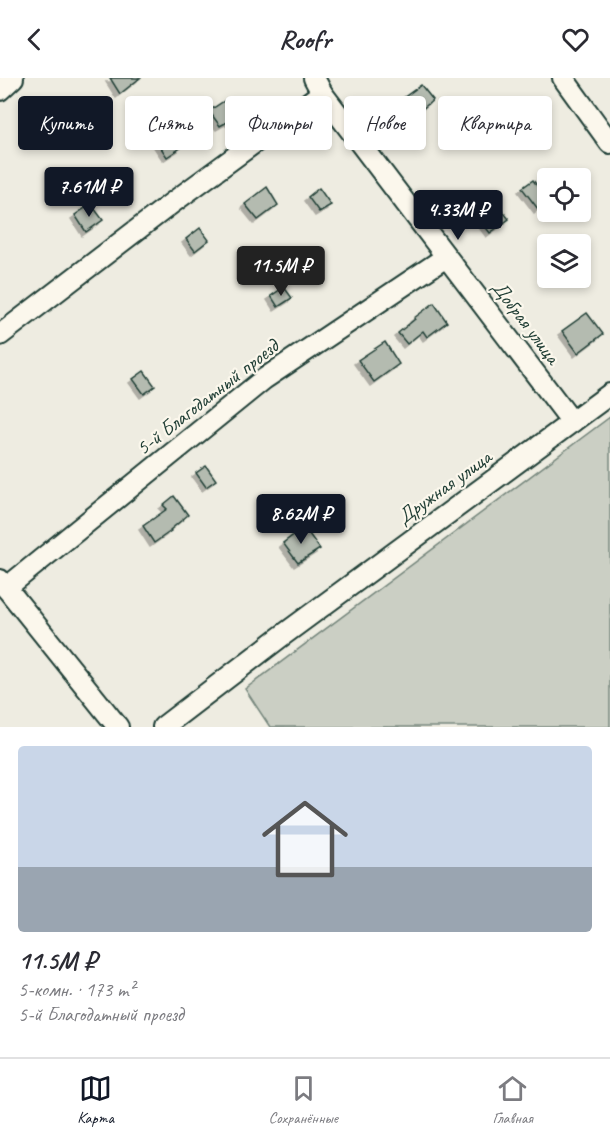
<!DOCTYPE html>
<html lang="ru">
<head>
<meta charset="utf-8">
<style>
	body { margin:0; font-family:Caveat,sans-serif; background:#f2f2f3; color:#2b2b33; height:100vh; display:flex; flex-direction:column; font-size:22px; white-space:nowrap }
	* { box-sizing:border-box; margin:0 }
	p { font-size:20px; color:#7c7c81 }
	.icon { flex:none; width:33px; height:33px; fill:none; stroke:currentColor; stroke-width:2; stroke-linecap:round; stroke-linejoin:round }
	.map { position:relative; height:649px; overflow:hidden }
	.sheet { display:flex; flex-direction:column; background:#fff; flex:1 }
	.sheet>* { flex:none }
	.guide { position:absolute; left:18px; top:18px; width:574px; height:54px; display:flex; gap:12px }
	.controls { position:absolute; left:537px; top:90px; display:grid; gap:12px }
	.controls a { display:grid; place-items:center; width:54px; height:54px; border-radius:6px; background:#fff; box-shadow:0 3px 9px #0003; font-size:30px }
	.price { position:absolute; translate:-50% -51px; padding:0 14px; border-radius:6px; background:#111827; color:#fff; font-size:20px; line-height:39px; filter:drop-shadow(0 2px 3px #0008) }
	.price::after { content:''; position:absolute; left:50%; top:36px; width:18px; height:14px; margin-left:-9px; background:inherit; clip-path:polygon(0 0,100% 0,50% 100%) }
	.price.on { background:#222; color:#fff }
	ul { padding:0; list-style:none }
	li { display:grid; align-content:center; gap:12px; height:318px; padding:0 18px }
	li span { display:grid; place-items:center; height:186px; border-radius:6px; color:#555 }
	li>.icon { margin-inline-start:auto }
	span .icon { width:108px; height:108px; fill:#fffc; stroke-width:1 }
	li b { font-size:26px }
	.pill { padding:0 21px; border-radius:6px; background:#fff; box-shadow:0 3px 9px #0003; font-size:21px; line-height:54px }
	.pill.on { background:#111827; color:#fff }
	header { display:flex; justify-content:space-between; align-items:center; height:78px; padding:0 18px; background:#fff; font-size:27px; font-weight:700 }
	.dock { display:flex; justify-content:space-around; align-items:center; height:84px; border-top:2px solid #e1e1e2; background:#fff; font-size:16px; color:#7c7c81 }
	.dock a { display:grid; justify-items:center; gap:3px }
	.dock .on { color:#111827 }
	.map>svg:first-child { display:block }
</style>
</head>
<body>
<header><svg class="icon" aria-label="back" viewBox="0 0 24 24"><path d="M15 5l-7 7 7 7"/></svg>Roofr<svg class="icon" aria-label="heart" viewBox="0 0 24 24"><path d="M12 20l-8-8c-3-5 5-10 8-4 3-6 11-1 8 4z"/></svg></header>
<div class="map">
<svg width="610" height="649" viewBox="0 0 610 649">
	<defs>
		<filter id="shadow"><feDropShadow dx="-4" dy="4" stdDeviation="0" flood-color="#0004"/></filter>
	</defs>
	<rect width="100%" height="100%" fill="#eeece1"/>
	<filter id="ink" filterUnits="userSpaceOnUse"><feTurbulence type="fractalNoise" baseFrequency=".0167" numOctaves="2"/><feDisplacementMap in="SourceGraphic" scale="12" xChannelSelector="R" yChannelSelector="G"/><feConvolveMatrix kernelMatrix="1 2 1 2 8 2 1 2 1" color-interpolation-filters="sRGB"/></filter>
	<g filter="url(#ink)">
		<!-- green -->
		<polygon fill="#cbcfc4" stroke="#75867c" stroke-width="1.5" points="610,339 610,649 270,649 245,611"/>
		<!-- building -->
		<g fill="#b4bbb0" stroke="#1f3d34" stroke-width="1.5" filter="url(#shadow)">
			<polygon points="110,0 140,0 120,16"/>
			<polygon points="421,7 433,22 408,43 395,26"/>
			<polygon points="227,21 241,42 233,47 229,43 220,48 209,33"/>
			<polygon points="168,47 182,69 167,79 153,58"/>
			<polygon points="533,102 548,123 538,131 522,110"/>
			<polygon points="267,109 278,127 258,142 245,126"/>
			<polygon points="319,110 331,127 319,134 308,119"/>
			<polygon points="489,116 509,141 490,155 472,131"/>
			<polygon points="91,126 103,142 86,154 75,137"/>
			<polygon points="200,150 209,162 195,173 186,161"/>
			<polygon points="284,209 292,220 278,229 271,218"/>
			<polygon points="434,225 447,244 427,259 423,253 407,266 398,255 415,241 414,240"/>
			<polygon points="587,235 603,256 578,275 562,253"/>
			<polygon points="385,264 399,286 374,304 358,282"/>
			<polygon points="144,293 155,308 144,316 133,301"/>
			<polygon points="206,388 216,402 206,409 196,395"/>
			<polygon points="174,418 188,437 170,452 171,453 154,465 143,448 167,431 163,427"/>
			<polygon points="304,449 320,471 298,485 283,465"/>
		</g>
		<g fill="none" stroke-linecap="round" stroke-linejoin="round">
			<defs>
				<g id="minor">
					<polyline points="314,0 322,15 572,344"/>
					<polyline points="563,0 610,65"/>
					<polyline points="0,12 13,0"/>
					<polyline points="0,257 172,125 322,15"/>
					<polyline points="0,502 118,649"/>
					<polyline points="6,510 264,301 446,179"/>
					<polyline points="163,649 279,560 610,316"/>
				</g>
			</defs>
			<!-- minor casing -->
			<use href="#minor" stroke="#1f3d34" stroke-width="24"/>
			<!-- minor -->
			<use href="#minor" stroke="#fbf7ec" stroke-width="20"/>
		</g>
	</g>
	<g text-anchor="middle" stroke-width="4.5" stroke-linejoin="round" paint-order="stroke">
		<!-- street labels -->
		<g font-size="21" fill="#1f3d34" stroke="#fbf7ec">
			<text transform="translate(526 244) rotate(53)" y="7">Добрая улица</text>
			<text transform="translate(207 319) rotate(-38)" y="7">5-й Благодатный проезд</text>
			<text transform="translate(444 409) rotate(-36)" y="7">Дружная улица</text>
		</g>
	</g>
</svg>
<div class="controls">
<a><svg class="icon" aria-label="locate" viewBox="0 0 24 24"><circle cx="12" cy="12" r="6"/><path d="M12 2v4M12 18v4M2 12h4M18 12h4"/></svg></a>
<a><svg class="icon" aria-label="layers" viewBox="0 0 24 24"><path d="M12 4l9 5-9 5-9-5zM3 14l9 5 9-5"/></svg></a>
</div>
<b class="price" style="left:89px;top:140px">7.61M ₽</b>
<b class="price" style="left:458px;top:163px">4.33M ₽</b>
<b class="price on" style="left:281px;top:219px">11.5M ₽</b>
<b class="price" style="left:301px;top:467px">8.62M ₽</b>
<div class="guide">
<a class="pill on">Купить</a>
<a class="pill">Снять</a>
<a class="pill">Фильтры</a>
<a class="pill">Новое</a>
<a class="pill">Квартира</a>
</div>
</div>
<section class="sheet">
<ul>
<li><span style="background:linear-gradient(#c9d6e8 65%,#9aa5b1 0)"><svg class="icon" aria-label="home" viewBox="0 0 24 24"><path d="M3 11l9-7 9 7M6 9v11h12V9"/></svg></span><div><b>11.5M ₽</b><p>5-комн. · 173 m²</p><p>5-й Благодатный проезд</p></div></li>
</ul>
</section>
<nav class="dock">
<a class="on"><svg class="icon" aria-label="map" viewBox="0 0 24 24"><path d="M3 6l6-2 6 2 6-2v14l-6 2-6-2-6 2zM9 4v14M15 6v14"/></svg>Карта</a>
<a><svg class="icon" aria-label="saved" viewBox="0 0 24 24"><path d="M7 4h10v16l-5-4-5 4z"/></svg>Сохранённые</a>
<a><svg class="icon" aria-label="home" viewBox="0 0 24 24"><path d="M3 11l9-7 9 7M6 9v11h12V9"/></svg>Главная</a>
</nav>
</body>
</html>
